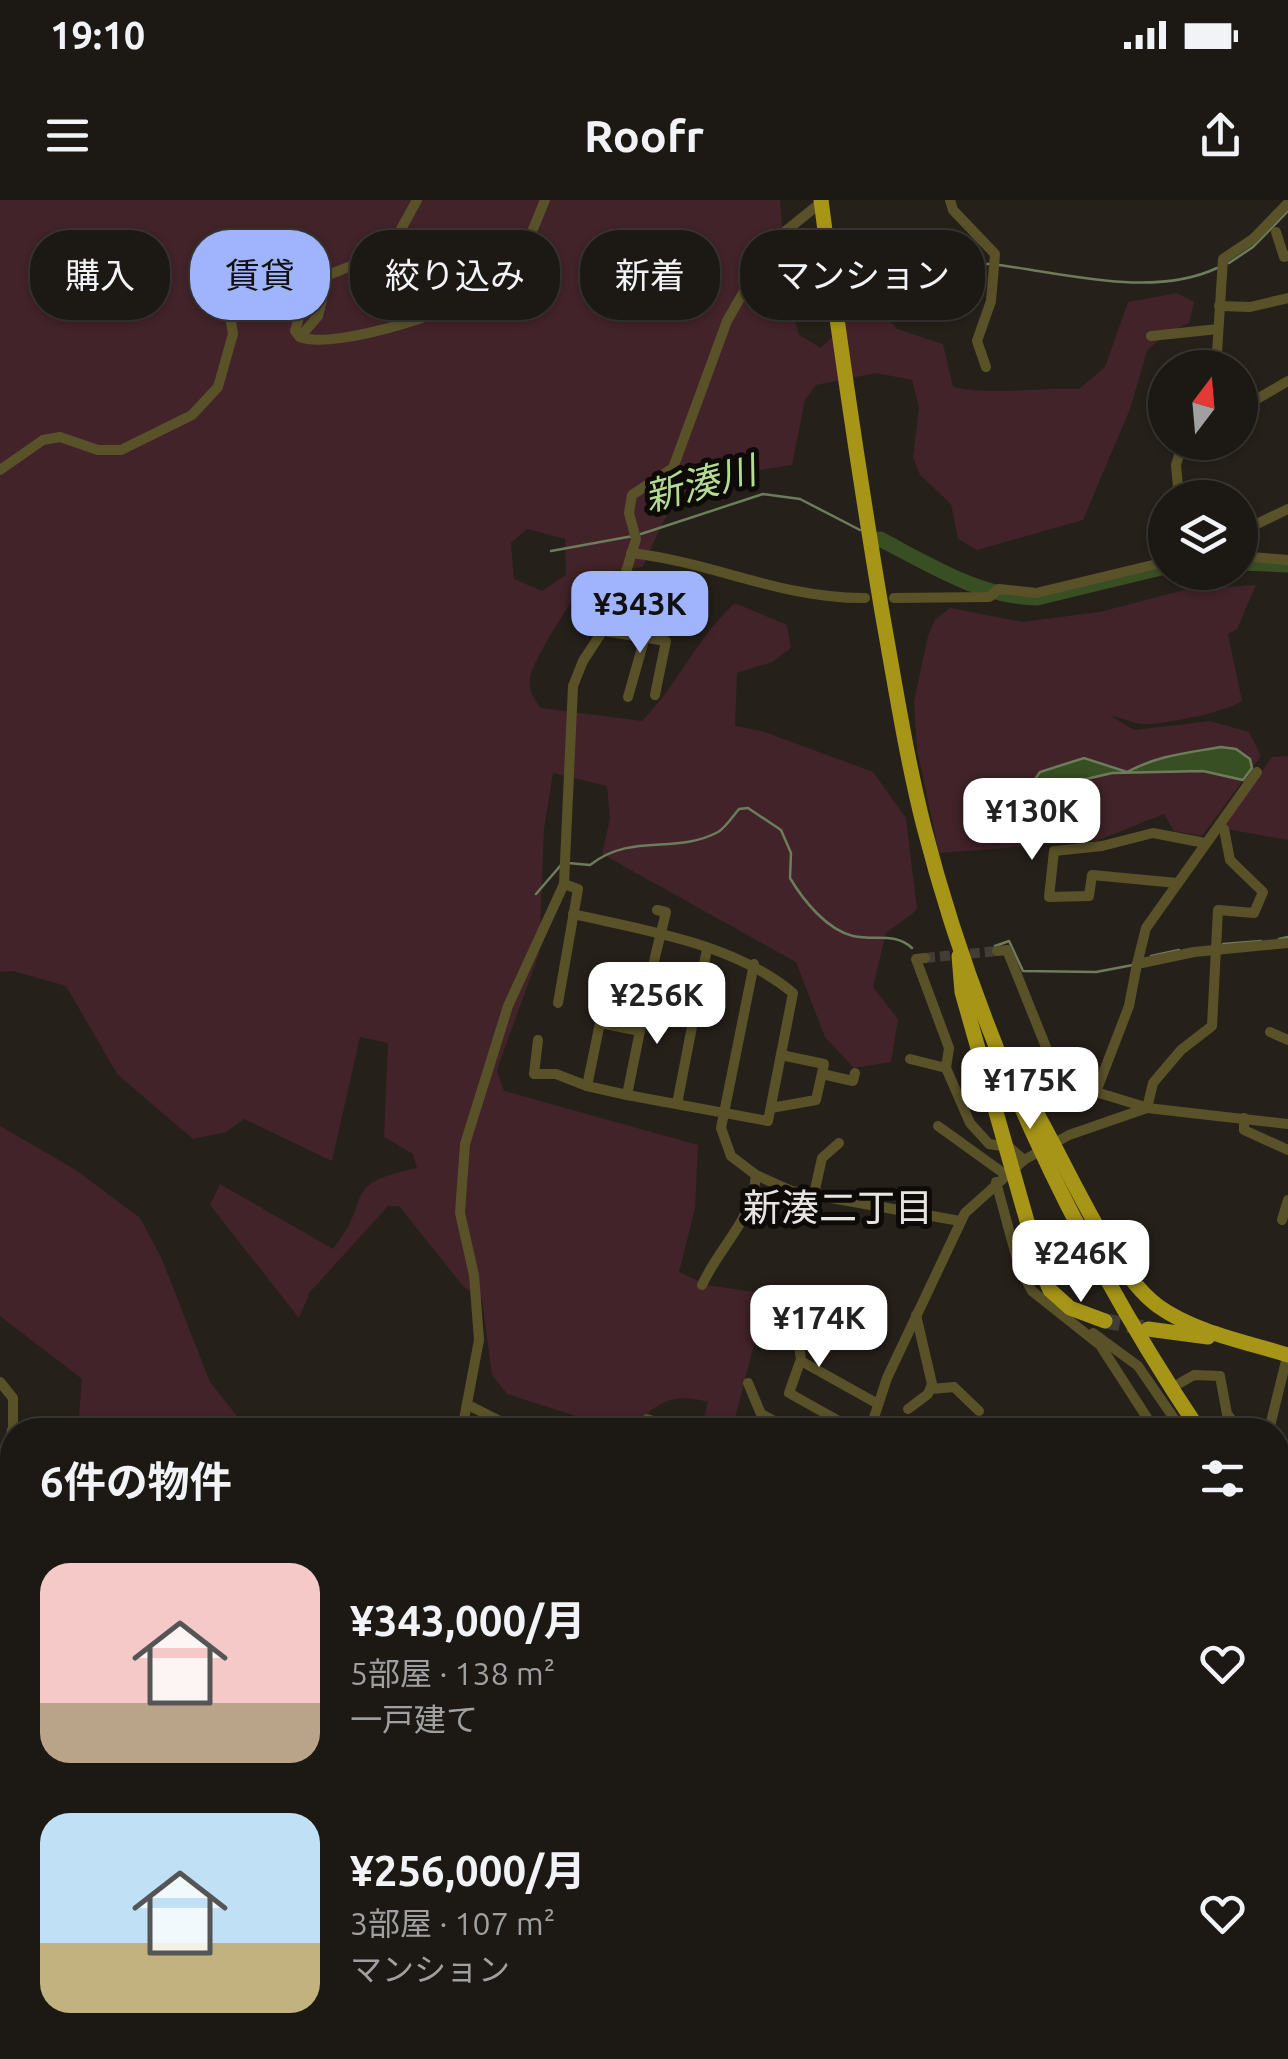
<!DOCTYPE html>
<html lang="ja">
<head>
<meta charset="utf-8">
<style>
	body { margin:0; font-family:Ubuntu,"Noto Sans JP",sans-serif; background:#292522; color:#f1f3f6; height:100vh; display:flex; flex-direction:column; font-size:38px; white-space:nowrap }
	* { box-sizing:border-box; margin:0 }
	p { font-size:32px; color:#a0a0a0 }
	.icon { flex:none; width:55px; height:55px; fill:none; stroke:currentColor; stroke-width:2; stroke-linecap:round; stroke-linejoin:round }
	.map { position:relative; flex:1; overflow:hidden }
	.side { position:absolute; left:0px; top:1218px; width:1290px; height:642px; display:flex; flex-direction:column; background:#1c1814; border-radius:40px 40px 0 0; box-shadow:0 2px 8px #0004,0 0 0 2px #3a3734 }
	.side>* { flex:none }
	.banner { position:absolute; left:30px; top:30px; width:1230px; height:90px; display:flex; gap:20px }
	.needle { width:65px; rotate:16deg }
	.tools { position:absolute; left:1148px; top:150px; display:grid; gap:20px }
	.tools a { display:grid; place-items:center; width:110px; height:110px; border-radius:50%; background:#1c1814; box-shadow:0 2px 8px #0004,0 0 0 2px #3a3734; font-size:50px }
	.price { position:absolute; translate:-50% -85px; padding:0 22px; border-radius:20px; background:#fff; color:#222; font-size:32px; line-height:65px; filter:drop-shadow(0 2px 5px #0008) }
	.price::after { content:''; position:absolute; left:50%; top:60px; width:30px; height:22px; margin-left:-15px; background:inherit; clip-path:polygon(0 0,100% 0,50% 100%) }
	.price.selected { background:#a0b3fd; color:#111 }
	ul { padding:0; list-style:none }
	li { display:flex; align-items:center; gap:30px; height:250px; padding:0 40px }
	li span { display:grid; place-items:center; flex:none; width:280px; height:200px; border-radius:30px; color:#555 }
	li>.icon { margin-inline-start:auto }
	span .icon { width:120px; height:120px; fill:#fffc; stroke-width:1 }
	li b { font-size:42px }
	h2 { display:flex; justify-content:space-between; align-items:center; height:120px; padding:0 40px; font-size:42px }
	.chip { padding:0 35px; border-radius:40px; background:#1c1814; box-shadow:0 2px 8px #0004,0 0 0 2px #3a3734; font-size:35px; line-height:90px }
	.chip.selected { background:#a0b3fd; color:#111 }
	.status { display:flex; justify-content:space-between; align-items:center; height:70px; padding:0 50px; background:#1c1814; direction:ltr }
	.status svg { height:28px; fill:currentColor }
	header { display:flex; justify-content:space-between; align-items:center; height:130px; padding:0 40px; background:#1c1814; font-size:45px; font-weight:600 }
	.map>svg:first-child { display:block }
</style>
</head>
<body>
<div class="status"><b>19:10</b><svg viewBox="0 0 49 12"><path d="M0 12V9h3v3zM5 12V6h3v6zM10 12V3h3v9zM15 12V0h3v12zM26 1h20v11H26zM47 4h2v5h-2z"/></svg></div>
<header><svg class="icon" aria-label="menu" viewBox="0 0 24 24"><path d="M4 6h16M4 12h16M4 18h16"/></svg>Roofr<svg class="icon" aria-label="share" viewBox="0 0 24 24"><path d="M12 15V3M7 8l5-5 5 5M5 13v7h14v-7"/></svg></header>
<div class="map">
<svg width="1288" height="1859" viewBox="0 0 1288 1859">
	<rect width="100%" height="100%" fill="#26201a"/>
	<!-- built -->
	<g fill="#33291e">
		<polygon points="8,1524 12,1528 12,1566 0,1576 0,1528"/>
		<polygon points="463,1848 501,1848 508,1859 447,1859"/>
	</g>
	<!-- green -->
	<g fill="#412329" fill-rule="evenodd">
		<path d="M 0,0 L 780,0 L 787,91 L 799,135 L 821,148 L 848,121 L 848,93 L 865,93 L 897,129 L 943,144 L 953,187 C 994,196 1036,187 1079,189 L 1105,167 L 1128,102 L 1177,93 L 1194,102 L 1189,123 L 1165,134 L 1147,151 L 1130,209 L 1083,320 L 977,350 L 958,339 L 951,304 L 920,275 L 913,257 L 919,207 L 912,180 L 876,173 L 816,185 L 805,200 L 792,265 C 692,282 685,265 643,367 L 593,373 C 576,392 541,447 532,471 C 526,485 532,497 541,508 L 642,521 C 679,483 695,440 735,403 L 787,425 L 791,448 L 772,462 L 737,473 L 735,526 L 762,531 L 873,572 L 906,618 L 917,710 L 886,733 L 873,787 L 898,819 L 891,862 L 854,868 L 825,837 L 796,762 L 602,654 L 610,619 L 607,586 L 553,573 L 544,629 L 539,754 L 497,870 L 504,891 L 698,945 L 695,1009 L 679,1072 L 707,1085 L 767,1094 L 732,1230 L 701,1230 L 708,1202 C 669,1192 658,1203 629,1230 L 619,1230 L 507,1194 L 492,1175 L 482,1100 L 463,1086 L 399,1006 L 388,1006 L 310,1092 L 299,1118 L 210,1005 L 220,984 L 333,1049 C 375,998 337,985 417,968 L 413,954 L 384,937 L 388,843 L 360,837 L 332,961 L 244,919 L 226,932 L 193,939 L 117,874 L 66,786 L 13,771 L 0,772 ZM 527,329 L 565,339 L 566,375 L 542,391 L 514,379 L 511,343 Z"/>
		<path d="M 1256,385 L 1237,429 L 1228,434 L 1242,501 C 1227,512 1163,525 1142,524 C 1132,523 1121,517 1111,516 L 1134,530 L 1210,521 L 1249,532 L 1261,556 L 1202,636 L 1174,631 L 1164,614 L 1096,641 L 939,653 L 917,549 L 914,501 L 928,436 L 935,420 L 950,408 L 1023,422 L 1099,412 L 1185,390 Z"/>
		<polygon points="1288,556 1288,640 1221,628 1272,557"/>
		<polygon points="0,926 76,970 140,1018 161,1057 210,1182 248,1230 78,1230 82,1179 0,1116"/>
		<polygon points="1278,1454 1288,1461 1288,1553 1279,1557"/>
	</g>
	<!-- water -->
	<path fill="#384f23" stroke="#6d7c5c" stroke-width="2.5" d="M 1221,547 L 1236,549 L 1250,559 L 1252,568 L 1243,580 L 1203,571 L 1112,573 L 1065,584 L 1033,582 L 1040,572 L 1084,558 L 1127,572 C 1159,555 1187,553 1221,547 Z"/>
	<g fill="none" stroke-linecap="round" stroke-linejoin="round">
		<!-- stream -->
		<g stroke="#6d7c5c" stroke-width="2.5">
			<polyline points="1229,63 1253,47 1288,11"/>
			<polyline points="933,64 991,64"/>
			<path d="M 999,65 C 1068,74 1153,98 1217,68"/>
			<polyline points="641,334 763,294 800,299 860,330"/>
			<polyline points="551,351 633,336"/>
			<path d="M 568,663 L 590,665 C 632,632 675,655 718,632 C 725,628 733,616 739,609 L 748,608 L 781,630 L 791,653 L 790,678 C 803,700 827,730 853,736 C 875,741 895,732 912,748"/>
			<polyline points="536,694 561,665"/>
			<polyline points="1279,739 1288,737"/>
			<polyline points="1223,744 1261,741"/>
			<polyline points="995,746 1009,741 1023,771 1096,772 1133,765"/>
			<polyline points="1151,756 1179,750"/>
		</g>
		<!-- river -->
		<g stroke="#384f23" stroke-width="15">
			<path d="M 880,339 C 930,365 980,397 1037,398 L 1165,367"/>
			<polyline points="1240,363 1288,365"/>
			<polyline points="1278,1410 1288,1420"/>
		</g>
		<!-- minor-tunnel -->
		<polyline stroke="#433d38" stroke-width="10" stroke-dasharray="10 5" stroke-linecap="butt" points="925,758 997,751"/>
		<!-- highway-tunnel -->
		<polyline stroke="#433d38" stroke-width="15" stroke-dasharray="15 8" stroke-linecap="butt" points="1105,1121 1144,1128"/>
		<!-- minor -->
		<g stroke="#595229" stroke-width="10">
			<polyline points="950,0 953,10 995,54 991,101 977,141 986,167"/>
			<polyline points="1276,32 1284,57 1288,56"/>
			<polyline points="1219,106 1250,107 1288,98"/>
			<polyline points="1151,136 1218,129"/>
			<path d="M 300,137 C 335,151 471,107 500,82 C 522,62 534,26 545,0"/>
			<polyline points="300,137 318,116 328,75 389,51 417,0"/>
			<polyline points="1176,168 1176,163"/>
			<polyline points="1216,168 1223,59 1253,39 1288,3"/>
			<polyline points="1240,209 1288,181"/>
			<polyline points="0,270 43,240 60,237 98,250 121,250 192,215 218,187 233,134 228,103 237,86 293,86 302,92 304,100 295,131 300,137"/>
			<polyline points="1179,298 1176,265 1183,242"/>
			<polyline points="1240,332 1288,309"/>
			<path d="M 631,353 C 711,362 783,399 865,398"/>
			<polyline points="1240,356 1288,360"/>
			<polyline points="894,398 989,397 999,389 1036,393 1165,362"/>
			<polyline points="604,431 666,441 655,495"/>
			<polyline points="628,497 645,437"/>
			<polyline points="1177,683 1092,675 1089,696 1049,697 1054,651 1102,646 1153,633 1205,643"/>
			<path d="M 573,714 C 647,731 733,743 793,793 L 768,921 L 627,895 L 655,757 L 666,712 L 657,710"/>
			<polyline points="997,751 1007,750 1052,862 1034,912"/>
			<polyline points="925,758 916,759 949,848 946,868 970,923 989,944 1009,947 1024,960"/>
			<polyline points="754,764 721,928 731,956 756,975 792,991 960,1021"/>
			<polyline points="1137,764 1146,728 1257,572"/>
			<polyline points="558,803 578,689 564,684"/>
			<polyline points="1270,832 1288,840"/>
			<polyline points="538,840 534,874 556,874 587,886"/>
			<polyline points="910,859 946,868"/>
			<polyline points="822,874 853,881 855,873"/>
			<polyline points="627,895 587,886 600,823 640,831"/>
			<polyline points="1040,898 1087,904 1096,892"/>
			<polyline points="677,904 707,749"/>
			<polyline points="1145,907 1096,892 1129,806 1137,764 1194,752 1288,743"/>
			<polyline points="771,908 816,900 824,864 781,855"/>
			<polyline points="1147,908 1153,883 1181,850 1212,826 1218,710 1254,713 1263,692 1230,660 1224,629"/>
			<polyline points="1244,918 1244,930 1288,950"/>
			<polyline points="938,926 1006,975"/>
			<polyline points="996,982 1019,1067 1032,1091 1100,1145 1155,1230"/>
			<polyline points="814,994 822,958 839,943"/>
			<polyline points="1282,1020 1288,1000"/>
			<path d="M 702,1085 C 721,1044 752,1022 756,975"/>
			<polyline points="812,1091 798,1139 801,1159 789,1193 855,1230"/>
			<polyline points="1093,1133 1138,1166 1182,1230"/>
			<polyline points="801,1161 878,1204"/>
			<polyline points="0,1182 13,1198 13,1230"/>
			<polyline points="748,1183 761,1214 791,1230"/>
			<polyline points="1180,1183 1194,1175 1220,1176 1227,1214 1240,1230"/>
			<polyline points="931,1189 954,1187 979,1211"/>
			<polyline points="468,1205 518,1230"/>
			<polyline points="908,1209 928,1194 932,1184 916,1115"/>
			<polyline points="462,1230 479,1140 474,1075 460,1013 465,944 508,806 564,684 573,486 583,461 613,415 636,339 629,313 632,295 673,268 727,121 772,42 824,0"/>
			<polyline points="643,1230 647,1219 678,1230"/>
			<polyline points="870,1230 887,1178 965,1013 1024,960 1069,935 1147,908 1288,924"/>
			<polyline points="1269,1230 1288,1153"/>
			<polyline points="0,1266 7,1256 12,1230"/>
			<polyline points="1278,1270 1288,1261"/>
			<polyline points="0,1304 12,1302"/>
			<polyline points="0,1361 12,1359"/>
			<polyline points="0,1420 12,1417"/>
			<polyline points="0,1459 12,1470"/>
			<polyline points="0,1489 12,1497"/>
			<polyline points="0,1522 12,1514"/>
			<polyline points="1278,1612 1288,1614"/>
			<polyline points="1278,1690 1288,1659"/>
			<polyline points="1278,1745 1288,1760"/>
			<polyline points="0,1759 7,1767 2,1805 12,1844"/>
			<polyline points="1288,1800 1278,1837 1288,1840"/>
			<polyline points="507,1848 515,1859"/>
			<polyline points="970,1848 978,1859"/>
			<polyline points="1215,1848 1258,1859"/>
			<polyline points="712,1853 717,1859"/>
			<polyline points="95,1859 106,1848"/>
			<polyline points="843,1859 849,1848"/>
			<polyline points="925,1859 931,1848"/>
			<polyline points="1039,1859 1043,1848"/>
		</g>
		<!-- highway -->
		<g stroke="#a79517" stroke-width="15">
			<path d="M 821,0 C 839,138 859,275 882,412 C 895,484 906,556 924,627 C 979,841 1076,1046 1199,1230"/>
			<polyline points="959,756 962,792 1040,1067 1050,1090 1070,1108 1105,1121"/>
			<path d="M 1020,885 C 1059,944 1106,1068 1158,1106 C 1194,1132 1246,1142 1288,1155"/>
			<polyline points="1148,1129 1208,1137"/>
			<polyline points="1278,1333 1288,1346"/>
			<polyline points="1278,1375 1288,1375"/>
			<polyline points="432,1859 451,1848"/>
		</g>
	</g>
	<g text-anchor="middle" stroke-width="10" stroke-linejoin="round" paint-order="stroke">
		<!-- water labels -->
		<g font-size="38" font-style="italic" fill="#b4db94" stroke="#0d0a08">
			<text transform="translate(700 284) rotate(-15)" y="13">新湊川</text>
		</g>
		<!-- neighbourhood labels -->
		<g font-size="38" fill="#e8e4e0" stroke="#0d0a08">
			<text x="838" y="1021">新湊二丁目</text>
		</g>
	</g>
</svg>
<div class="tools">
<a><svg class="needle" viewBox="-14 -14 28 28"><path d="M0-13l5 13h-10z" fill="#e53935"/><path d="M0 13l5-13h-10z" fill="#a0a0a0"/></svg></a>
<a><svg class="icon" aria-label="layers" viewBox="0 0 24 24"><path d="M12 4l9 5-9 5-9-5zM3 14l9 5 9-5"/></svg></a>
</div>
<b class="price selected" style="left:640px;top:456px">¥343K</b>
<b class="price" style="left:1032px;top:663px">¥130K</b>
<b class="price" style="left:657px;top:847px">¥256K</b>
<b class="price" style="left:1030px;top:932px">¥175K</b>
<b class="price" style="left:1081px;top:1105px">¥246K</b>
<b class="price" style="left:819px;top:1170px">¥174K</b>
<div class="banner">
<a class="chip">購入</a>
<a class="chip selected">賃貸</a>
<a class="chip">絞り込み</a>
<a class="chip">新着</a>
<a class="chip">マンション</a>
</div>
<section class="side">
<h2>6件の物件<svg class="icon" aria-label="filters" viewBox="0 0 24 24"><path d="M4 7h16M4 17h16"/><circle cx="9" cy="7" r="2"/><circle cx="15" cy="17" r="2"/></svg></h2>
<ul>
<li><span style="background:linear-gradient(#f6c9c9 70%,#b9a48a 0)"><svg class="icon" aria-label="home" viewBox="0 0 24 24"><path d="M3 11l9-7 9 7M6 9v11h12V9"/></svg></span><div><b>¥343,000/月</b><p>5部屋 · 138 m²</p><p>一戸建て</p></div><svg class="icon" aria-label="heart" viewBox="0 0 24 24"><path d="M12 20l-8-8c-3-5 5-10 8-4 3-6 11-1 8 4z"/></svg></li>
<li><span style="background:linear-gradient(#bfe0f5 65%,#c2b280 0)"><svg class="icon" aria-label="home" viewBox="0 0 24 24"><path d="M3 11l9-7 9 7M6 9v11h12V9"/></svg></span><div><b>¥256,000/月</b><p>3部屋 · 107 m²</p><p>マンション</p></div><svg class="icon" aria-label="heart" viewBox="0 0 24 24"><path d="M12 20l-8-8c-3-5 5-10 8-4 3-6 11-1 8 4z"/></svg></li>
</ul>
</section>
</div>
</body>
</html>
